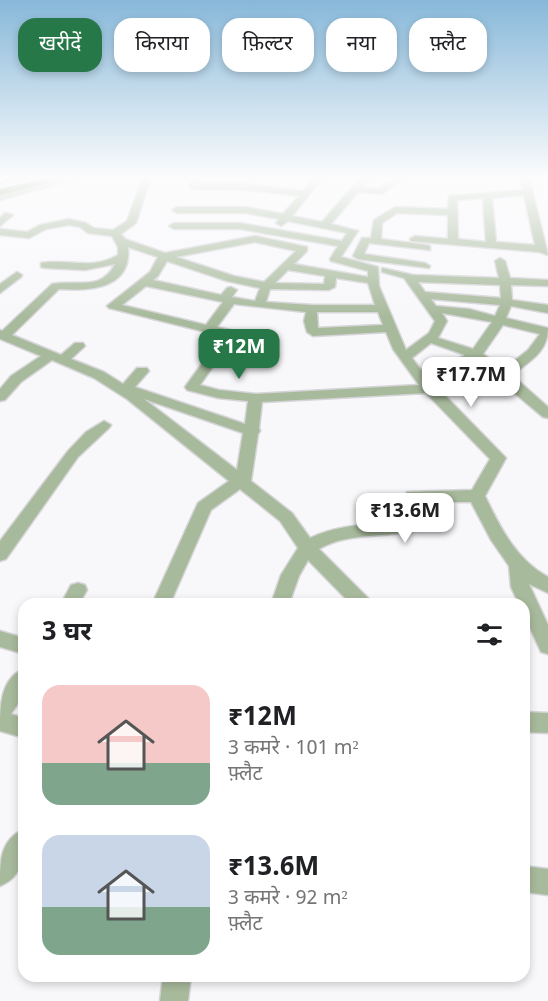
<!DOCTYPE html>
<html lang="hi">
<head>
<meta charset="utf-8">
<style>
	body { margin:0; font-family:Georgia,"Noto Sans Devanagari",serif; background:#f2f2f2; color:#202124; height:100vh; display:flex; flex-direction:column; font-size:22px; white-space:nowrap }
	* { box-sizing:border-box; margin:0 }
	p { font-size:20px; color:#757577 }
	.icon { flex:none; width:33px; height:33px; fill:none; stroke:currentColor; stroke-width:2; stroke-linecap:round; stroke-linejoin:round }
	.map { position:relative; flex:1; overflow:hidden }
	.side { position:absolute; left:18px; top:598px; width:512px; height:384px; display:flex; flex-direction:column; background:#fff; border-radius:18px; box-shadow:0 3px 9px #0003 }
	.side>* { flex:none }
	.top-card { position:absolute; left:18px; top:18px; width:513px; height:54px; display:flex; gap:12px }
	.price { position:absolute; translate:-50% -51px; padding:0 14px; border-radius:12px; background:#fff; color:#222; font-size:20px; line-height:39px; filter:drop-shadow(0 2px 3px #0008) }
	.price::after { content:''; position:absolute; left:50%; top:36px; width:18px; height:14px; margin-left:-9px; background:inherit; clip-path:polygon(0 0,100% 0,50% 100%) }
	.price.active { background:#277849; color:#fff }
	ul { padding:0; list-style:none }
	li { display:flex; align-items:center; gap:18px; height:150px; padding:0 24px }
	li span { display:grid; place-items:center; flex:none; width:168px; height:120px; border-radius:18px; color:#555 }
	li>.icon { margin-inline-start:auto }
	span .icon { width:72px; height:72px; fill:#fffc; stroke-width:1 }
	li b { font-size:26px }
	h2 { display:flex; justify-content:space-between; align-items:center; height:72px; padding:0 24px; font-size:26px }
	.tag { padding:0 21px; border-radius:18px; background:#fff; box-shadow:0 3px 9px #0003; font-size:21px; line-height:54px }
	.tag.active { background:#277849; color:#fff }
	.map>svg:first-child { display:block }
</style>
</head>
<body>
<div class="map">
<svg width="548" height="1001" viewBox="0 0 548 1001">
	<rect width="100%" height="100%" fill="#f8f8fb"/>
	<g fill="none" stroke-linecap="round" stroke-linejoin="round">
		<!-- canal -->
		<polygon fill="#97bfc3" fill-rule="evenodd" points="10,177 18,177 0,186 0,182"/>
		<defs>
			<g id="minor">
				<polygon points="70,177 85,177 0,200 0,194"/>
				<path d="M 143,177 L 151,177 L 136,223 L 121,234 L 125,239 L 165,253 L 255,236 L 307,247 L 307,251 L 294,264 L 368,277 L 368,271 L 331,261 L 330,259 L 338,246 L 240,229 L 174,229 L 169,226 L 174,223 L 240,223 L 342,241 L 347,233 L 288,221 L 281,226 L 276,223 L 279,219 L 246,213 L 177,213 L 172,210 L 177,207 L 246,207 L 283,214 L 299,196 L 248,190 L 193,189 L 189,186 L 194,177 L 202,177 L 199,183 L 248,184 L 303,191 L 314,177 L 323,177 L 292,216 L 322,222 L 361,177 L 370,177 L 362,187 L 377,189 L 396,177 L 406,177 L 382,194 L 358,192 L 331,224 L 358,231 L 341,257 L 378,267 L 379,286 L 406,350 L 429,333 L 435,321 L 404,278 L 382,272 L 382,268 L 413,275 L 499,278 L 495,261 L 500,258 L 505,261 L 510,278 L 548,280 L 548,286 L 511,285 L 512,300 L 548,305 L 548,313 L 511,306 L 506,318 L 548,328 C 548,352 529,362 512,375 L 548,407 L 548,418 L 543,417 L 475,360 L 460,368 L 427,377 L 506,458 L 485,496 C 500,527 516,560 548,577 L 548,593 L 529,584 L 548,625 L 548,654 L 541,652 L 524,615 L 524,604 L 519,604 L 511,587 L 509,566 L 491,540 L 471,502 L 423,502 L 427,518 L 420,529 C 388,539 349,531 319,549 L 369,599 L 371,604 L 351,604 L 308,560 L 299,576 L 289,604 L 271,604 L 281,575 L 298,548 L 280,521 L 240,489 L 211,510 L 170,604 L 152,604 L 198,503 L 229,481 L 127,399 L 94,378 L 52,360 L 21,382 L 5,400 L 0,401 L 0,389 L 11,376 L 41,356 L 0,339 L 0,330 L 2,331 L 52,284 C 77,279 101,292 115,264 L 85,270 L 45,268 L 41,267 L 41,263 C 67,258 91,271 118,255 L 118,247 L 112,236 L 88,233 L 80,227 L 69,225 L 46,229 L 29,238 L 0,235 L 0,229 L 27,232 L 40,225 L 69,219 L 86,223 L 94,228 L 113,230 L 127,221 ZM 255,242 L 296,251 L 264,282 L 234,276 L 176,257 ZM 128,247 L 158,257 L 150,272 L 107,306 L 109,308 L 222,336 L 185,387 L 187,390 L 218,398 L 248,401 L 245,424 L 135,387 L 149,371 L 147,368 L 137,368 L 123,384 L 104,372 L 71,359 L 85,346 L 83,343 L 75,343 L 61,355 L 12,335 L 59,289 C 90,291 132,289 128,247 ZM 167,261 L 227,281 L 260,288 L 255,301 L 232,297 L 237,290 L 231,287 L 227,288 L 221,295 L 153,280 L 158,276 ZM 288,270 L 325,276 L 324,284 L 275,283 ZM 336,278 L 368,283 L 375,305 L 312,305 L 266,302 L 270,289 L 329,290 L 335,287 ZM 418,282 L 500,285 L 501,298 L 425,292 ZM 146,286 L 223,302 L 206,325 L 122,305 ZM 431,299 L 500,305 L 495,316 L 469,309 L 436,306 ZM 234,304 L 306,312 L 304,321 L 307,332 L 313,336 L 386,332 L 393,349 L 419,385 L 256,394 L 219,390 L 200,385 L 236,334 L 234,331 L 217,327 ZM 317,312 L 378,312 L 383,325 L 318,328 ZM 442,313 L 492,322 L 473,349 L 438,338 L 447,321 ZM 503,325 L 540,334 L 528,350 L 504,369 L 483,354 ZM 431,343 L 465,355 L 450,363 L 421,370 L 412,358 ZM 426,393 L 490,459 L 472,490 L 407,492 L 405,496 L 410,517 L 409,520 C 375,525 341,523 310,538 L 292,513 L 251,481 L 258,434 L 260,431 L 259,428 L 262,402 ZM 144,399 L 243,433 L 237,470 Z"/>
				<path d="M 521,177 L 529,177 L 548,255 L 539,252 L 411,241 L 410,239 L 415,236 L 448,239 L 448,215 L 397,213 L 382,223 L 381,239 L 426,245 L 430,246 L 430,250 L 369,243 L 364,254 L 425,263 L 430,266 L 429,268 L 358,259 L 353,256 L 362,238 L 371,238 L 374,220 L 395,207 L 448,209 L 449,196 L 523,190 ZM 524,195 L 535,245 L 496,242 L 492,198 ZM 483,198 L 486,242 L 458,239 L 457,200 Z"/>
				<polygon points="5,213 13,215 0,226 0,218"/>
				<polygon points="17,272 22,275 21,277 0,293 0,284"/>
				<polygon points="104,421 111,425 109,428 78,457 6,559 0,561 0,541 68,451 86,432"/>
				<polygon points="78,583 85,585 87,590 79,604 61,604 71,585"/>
				<polygon points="0,631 24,638 24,654 0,647"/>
				<path d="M 24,669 L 24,695 L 11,714 L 24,718 L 24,738 L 0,731 C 0,708 0,678 24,669 Z"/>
				<polygon points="524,712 548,713 548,733 524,732"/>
				<path d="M 24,829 C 24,853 26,875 0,886 C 0,861 0,840 24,829 Z"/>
				<polygon points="524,866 548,869 548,895 524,892"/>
				<polygon points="163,976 191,976 188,1001 160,1001"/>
			</g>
			<polygon id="major" points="51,177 72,177 0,195 0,189"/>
		</defs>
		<!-- minor casing -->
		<use href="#minor" stroke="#d5d5d8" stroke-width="3"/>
		<!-- major casing -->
		<use href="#major" stroke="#d5d5d8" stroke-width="2"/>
		<!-- minor -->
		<use href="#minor" fill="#a8ba9c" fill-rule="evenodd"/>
		<!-- major -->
		<use href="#major" fill="#66854d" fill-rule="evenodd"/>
	</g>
	<!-- sky -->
	<linearGradient id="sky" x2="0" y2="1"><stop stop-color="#87b8d9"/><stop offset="0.56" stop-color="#fcfcfd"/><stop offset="1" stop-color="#fcfcfd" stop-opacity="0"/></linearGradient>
	<rect width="548" height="317" fill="url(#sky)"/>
</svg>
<b class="price active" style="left:239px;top:380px">₹12M</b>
<b class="price" style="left:471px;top:408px">₹17.7M</b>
<b class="price" style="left:405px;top:544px">₹13.6M</b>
<div class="top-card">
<a class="tag active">खरीदें</a>
<a class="tag">किराया</a>
<a class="tag">फ़िल्टर</a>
<a class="tag">नया</a>
<a class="tag">फ़्लैट</a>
</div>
<section class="side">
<h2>3 घर<svg class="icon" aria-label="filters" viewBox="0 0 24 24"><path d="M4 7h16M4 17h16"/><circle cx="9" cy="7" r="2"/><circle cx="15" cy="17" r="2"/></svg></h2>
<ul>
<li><span style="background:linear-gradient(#f6c9c9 65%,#7fa58c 0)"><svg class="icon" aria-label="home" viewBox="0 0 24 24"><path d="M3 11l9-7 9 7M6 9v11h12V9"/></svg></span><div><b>₹12M</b><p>3 कमरे · 101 m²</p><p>फ़्लैट</p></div></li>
<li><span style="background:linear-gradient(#c9d6e8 60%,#7fa58c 0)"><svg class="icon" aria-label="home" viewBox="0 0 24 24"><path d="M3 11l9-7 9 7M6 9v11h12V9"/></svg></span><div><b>₹13.6M</b><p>3 कमरे · 92 m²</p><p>फ़्लैट</p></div></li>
</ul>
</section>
</div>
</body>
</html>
